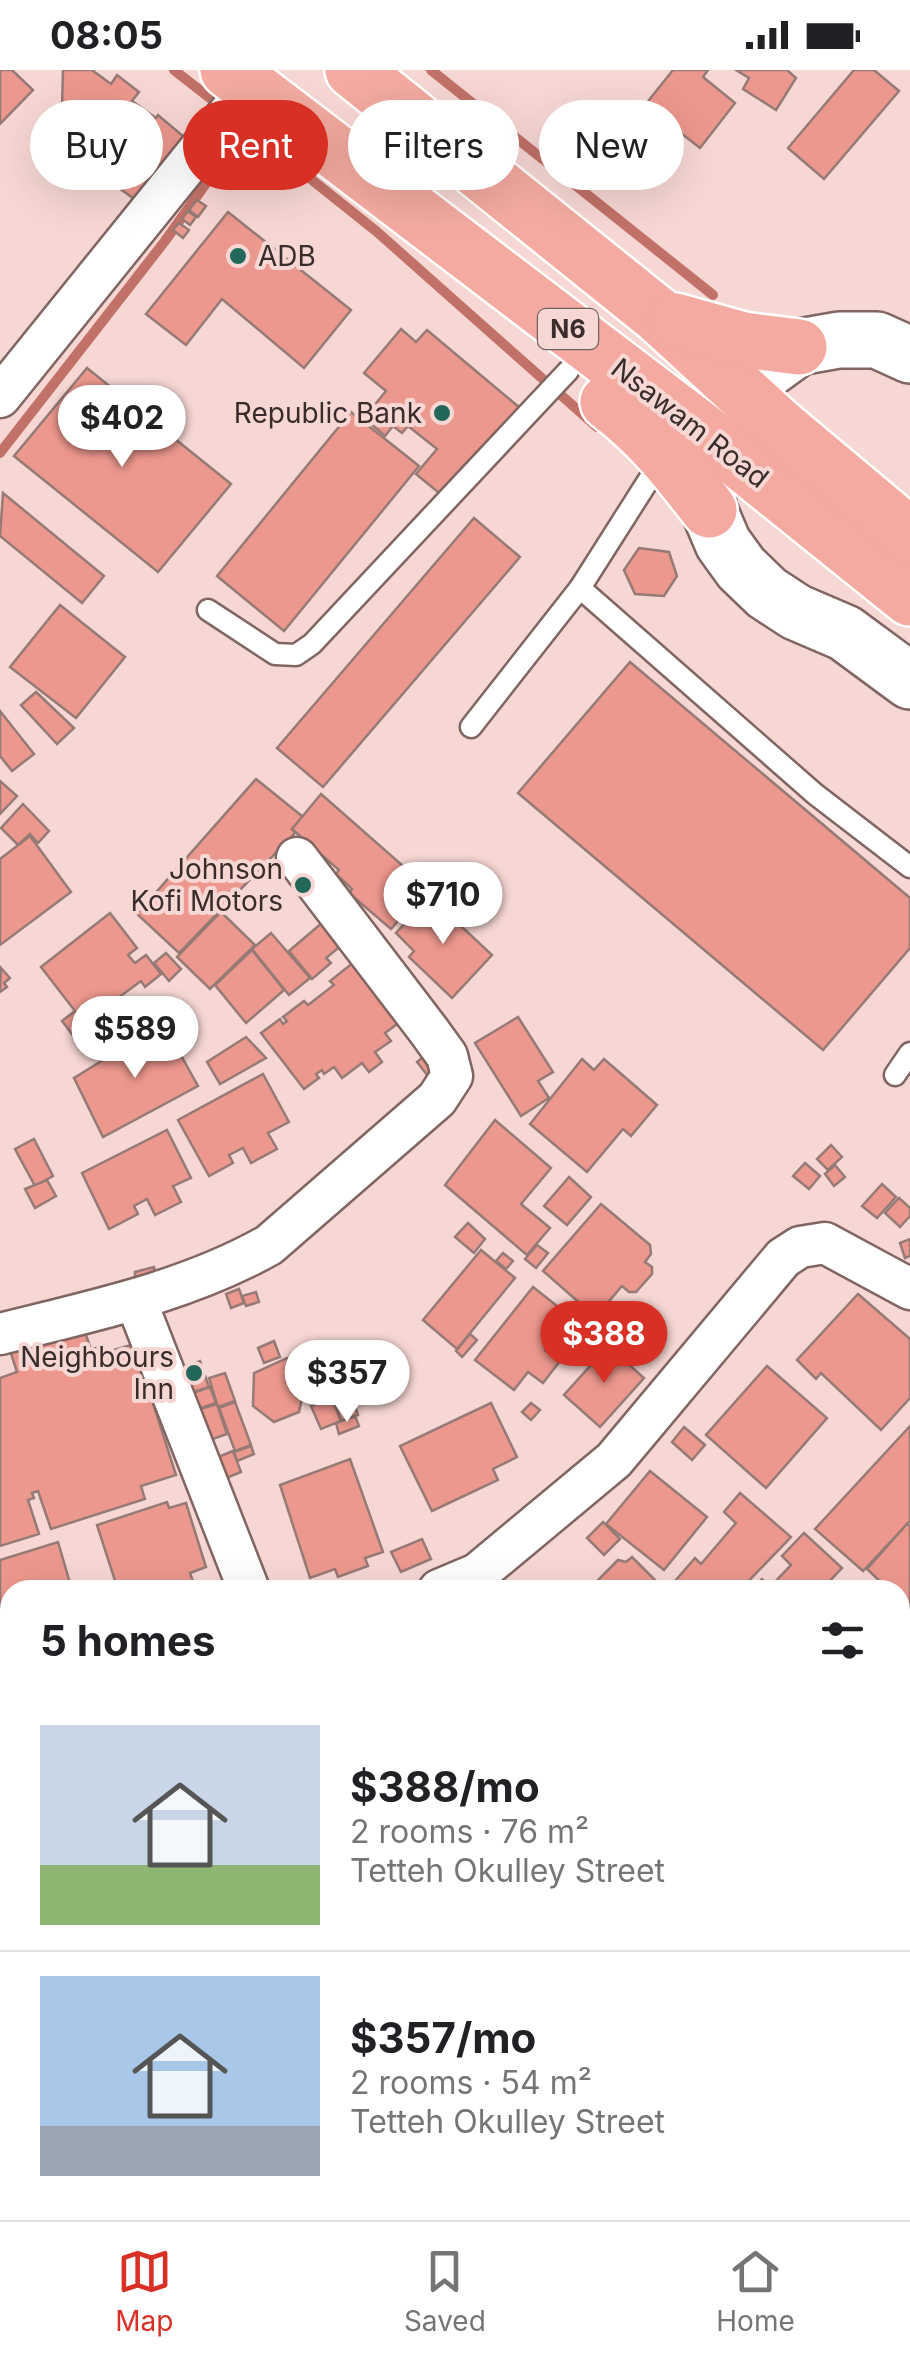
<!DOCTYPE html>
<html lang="en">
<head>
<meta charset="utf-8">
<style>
	body { margin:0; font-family:Inter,sans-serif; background:#f2f2f2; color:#202124; height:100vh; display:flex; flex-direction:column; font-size:38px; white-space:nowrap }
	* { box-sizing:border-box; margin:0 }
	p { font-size:32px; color:#757577 }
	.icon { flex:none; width:55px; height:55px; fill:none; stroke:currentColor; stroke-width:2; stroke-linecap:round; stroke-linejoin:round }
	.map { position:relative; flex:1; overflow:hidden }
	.sheet { position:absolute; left:0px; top:1510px; width:910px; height:640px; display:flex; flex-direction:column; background:#fff; border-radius:30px 30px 0 0; box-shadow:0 10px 40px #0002 }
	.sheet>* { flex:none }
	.top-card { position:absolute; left:30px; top:30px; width:850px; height:90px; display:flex; gap:20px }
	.price { position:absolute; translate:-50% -85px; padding:0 22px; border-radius:35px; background:#fff; color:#222; font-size:32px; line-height:65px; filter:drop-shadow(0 2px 5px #0008) }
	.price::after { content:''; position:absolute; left:50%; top:60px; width:30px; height:22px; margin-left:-15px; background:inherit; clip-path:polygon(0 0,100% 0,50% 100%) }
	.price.active { background:#d93025; color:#fff }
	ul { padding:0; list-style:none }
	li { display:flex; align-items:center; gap:30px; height:250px; padding:0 40px }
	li+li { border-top:2px solid #e0e0e0 }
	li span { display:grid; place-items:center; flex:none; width:280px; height:200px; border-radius:0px; color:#555 }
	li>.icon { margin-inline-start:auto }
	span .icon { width:120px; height:120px; fill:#fffc; stroke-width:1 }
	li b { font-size:42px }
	h2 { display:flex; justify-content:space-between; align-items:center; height:120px; padding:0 40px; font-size:42px }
	.tag { padding:0 35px; border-radius:45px; background:#fff; box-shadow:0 10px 40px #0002; font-size:35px; line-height:90px }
	.tag.active { background:#d93025; color:#fff }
	.status { display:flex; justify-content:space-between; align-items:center; height:70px; padding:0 50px; background:#fff; direction:ltr }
	.status svg { height:28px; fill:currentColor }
	.tab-bar { display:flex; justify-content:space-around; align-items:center; height:140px; border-top:2px solid #e0e0e0; background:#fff; font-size:28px; color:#757577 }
	.tab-bar a { display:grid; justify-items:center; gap:5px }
	.tab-bar .active { color:#d93025 }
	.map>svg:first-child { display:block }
</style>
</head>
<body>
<div class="status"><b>08:05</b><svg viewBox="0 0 49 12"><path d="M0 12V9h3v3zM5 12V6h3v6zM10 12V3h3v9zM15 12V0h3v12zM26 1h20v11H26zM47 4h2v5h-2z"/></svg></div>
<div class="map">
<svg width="910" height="2150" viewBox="0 0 910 2150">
	<rect width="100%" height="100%" fill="#f7d7d3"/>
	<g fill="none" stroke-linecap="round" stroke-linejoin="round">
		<!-- stream -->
		<g stroke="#c27168" stroke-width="10">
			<polyline points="174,0 224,39"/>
			<polyline points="431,0 713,225"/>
			<polyline points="237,50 376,161 597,357"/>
			<polyline points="0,383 165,171 246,57"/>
			<polyline points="900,1808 910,1801"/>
			<polyline points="0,2097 10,2110"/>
			<polyline points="26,2140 27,2150"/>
		</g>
	</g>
	<!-- building -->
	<g fill="#ed988e" stroke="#967a76" stroke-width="2.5">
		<polygon points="0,0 12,0 33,20 0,54"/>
		<polygon points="63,0 92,0 111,14 117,5 139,22 132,31 156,48 158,45 184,67 137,131 80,90 87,80 54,55 65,40 62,38"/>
		<polygon points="673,0 708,0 703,7 735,33 700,78 645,35"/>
		<polygon points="736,0 787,0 796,8 776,40 743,19 749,8"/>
		<polygon points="854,0 874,0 899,21 824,109 788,78"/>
		<polygon points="197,130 206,136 198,147 189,140"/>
		<polygon points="188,141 196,147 190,155 182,149"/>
		<polygon points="228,142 351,240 304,298 222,229 186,275 146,244"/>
		<polygon points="179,153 189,160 183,168 173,160"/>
		<polygon points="401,259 416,272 427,260 520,338 444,427 416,404 437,379 408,356 402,363 393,356 385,366 364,348 386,321 364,303"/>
		<polygon points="87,298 231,414 158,502 14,386"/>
		<polygon points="351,342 419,396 284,561 217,506"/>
		<polygon points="3,423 104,506 82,533 0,466"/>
		<polygon points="474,448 520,487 323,717 277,678"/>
		<polygon points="639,478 669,482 677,506 664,526 635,524 624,500"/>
		<polygon points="60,535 125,587 76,648 10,597"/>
		<polygon points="630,592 910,828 910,878 823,980 518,723"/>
		<polygon points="36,622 74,658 57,674 21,635"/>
		<polygon points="0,641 34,684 12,701 0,686"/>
		<polygon points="256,709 303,747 292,759 295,763 179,883 137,844"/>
		<polygon points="0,711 17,726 0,744"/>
		<polygon points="321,724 427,817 391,859 349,823 352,819 336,804 339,800 292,759"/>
		<polygon points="23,734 49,761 38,773 30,764 18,775 1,758"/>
		<polygon points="30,766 71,822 0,875 0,789"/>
		<polygon points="430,827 492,885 452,928 409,887 414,881 396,863"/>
		<polygon points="221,842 255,875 210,919 177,887"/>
		<polygon points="110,843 137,878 128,885 135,893 146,885 161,904 145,917 141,911 118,928 126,939 111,950 103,940 72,964 62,951 75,941 41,897"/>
		<polygon points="323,852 343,874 326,888 331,893 312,909 289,881"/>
		<polygon points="271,863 310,908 289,925 252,879"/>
		<polygon points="252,880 284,920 246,953 215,915"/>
		<polygon points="166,883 181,899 169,911 154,893"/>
		<polygon points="354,892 400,952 385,963 391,971 375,982 382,992 369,1002 362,993 342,1008 334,997 324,1004 322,1000 316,1004 319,1008 304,1019 261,963 280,949 283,954 287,951 283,947 304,931 308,935 334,915 330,911"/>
		<polygon points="1,898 10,908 4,913 7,917 0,922"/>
		<polygon points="518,947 553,1002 538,1011 549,1028 521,1046 475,973"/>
		<polygon points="163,953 198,1016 103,1067 74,1008"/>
		<polygon points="246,967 266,988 220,1014 207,992"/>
		<polygon points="430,981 431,1010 417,992"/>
		<polygon points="582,989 594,1000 604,989 657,1035 631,1066 623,1059 587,1102 530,1054"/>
		<polygon points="263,1004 289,1052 268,1063 277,1079 251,1093 243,1078 229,1085 233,1093 209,1106 178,1050"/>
		<polygon points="495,1050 551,1098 521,1134 550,1158 527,1185 445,1115"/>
		<polygon points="167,1060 191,1108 173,1116 181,1132 155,1145 147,1129 134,1136 138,1144 109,1159 82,1103"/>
		<polygon points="34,1069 53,1106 35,1116 15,1079"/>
		<polygon points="831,1075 842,1087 828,1100 817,1089"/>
		<polygon points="805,1093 820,1106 809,1119 793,1106"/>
		<polygon points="835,1095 845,1107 834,1116 825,1104"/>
		<polygon points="569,1107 591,1127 567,1155 544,1136"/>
		<polygon points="47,1110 56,1126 35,1138 25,1119"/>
		<polygon points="882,1114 896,1127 877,1148 862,1136"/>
		<polygon points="899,1128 910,1138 910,1146 900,1157 885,1143"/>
		<polygon points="601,1134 650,1175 651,1184 645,1192 652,1197 652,1204 636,1222 629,1222 622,1216 598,1244 591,1243 543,1201"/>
		<polygon points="468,1153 485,1169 474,1183 455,1167"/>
		<polygon points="910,1169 910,1186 905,1188 900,1173"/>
		<polygon points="537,1175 548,1183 536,1198 525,1189"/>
		<polygon points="481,1180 515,1208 457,1279 423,1250"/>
		<polygon points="503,1183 513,1191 506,1199 496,1191"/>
		<polygon points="154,1197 159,1216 135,1209 135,1202"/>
		<polygon points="533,1217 571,1247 545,1280 560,1291 543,1313 528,1302 514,1320 475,1290"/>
		<polygon points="239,1219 244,1233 231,1238 226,1224"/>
		<polygon points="256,1222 259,1232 246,1236 242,1226"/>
		<polygon points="858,1224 910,1269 910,1328 881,1360 821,1303 816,1309 797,1290"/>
		<polygon points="80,1247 91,1280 101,1276 104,1283 134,1274 176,1405 141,1416 145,1429 51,1459 38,1421 32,1423 34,1428 28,1430 39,1464 0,1476 0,1308 17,1302 7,1271"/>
		<polygon points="470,1264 477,1270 462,1287 456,1281"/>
		<polygon points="589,1265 600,1267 603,1280 591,1291 579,1287 577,1273"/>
		<polygon points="274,1271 280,1287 264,1293 258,1278"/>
		<polygon points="608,1276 644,1308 600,1357 564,1325"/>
		<polygon points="287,1288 305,1314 299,1342 274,1352 253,1336 254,1303"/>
		<polygon points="200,1291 209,1317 190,1323 181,1298"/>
		<polygon points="767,1296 827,1348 766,1418 706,1365"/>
		<polygon points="225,1303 235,1331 218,1337 209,1308"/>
		<polygon points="340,1303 347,1322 332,1328 325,1308"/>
		<polygon points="210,1317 216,1333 198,1339 193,1323"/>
		<polygon points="350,1322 358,1345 341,1351 333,1328"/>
		<polygon points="332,1328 341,1351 321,1359 311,1336"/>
		<polygon points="235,1332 251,1375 235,1381 219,1338"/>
		<polygon points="491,1333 517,1387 493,1399 498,1410 432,1441 400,1376"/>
		<polygon points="531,1333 540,1340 531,1350 522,1342"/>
		<polygon points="217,1334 227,1364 207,1371 197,1340"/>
		<polygon points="355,1346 359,1356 339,1364 336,1353"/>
		<polygon points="910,1356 910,1451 863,1501 815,1459"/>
		<polygon points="684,1357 705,1375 692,1390 672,1372"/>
		<polygon points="251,1376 254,1384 237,1391 234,1382"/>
		<polygon points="233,1381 241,1402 226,1408 218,1387"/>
		<polygon points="350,1389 383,1482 365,1488 368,1496 338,1507 335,1499 310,1508 280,1415"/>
		<polygon points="650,1401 707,1447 664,1500 606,1454"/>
		<polygon points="740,1423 791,1467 740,1520 687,1520 676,1510 695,1488 701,1494 736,1453 724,1442"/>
		<polygon points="167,1432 169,1438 186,1433 206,1497 190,1503 194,1514 174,1520 118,1520 97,1455"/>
		<polygon points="603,1452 620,1469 604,1485 587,1468"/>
		<polygon points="907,1454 910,1456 910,1539 900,1530 900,1520 889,1520 867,1499"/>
		<polygon points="804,1463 842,1498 821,1520 751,1520 762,1509 770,1517 791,1495 782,1486"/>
		<polygon points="422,1469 431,1489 401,1502 391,1482"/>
		<polygon points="58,1472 72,1520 10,1520 10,1569 0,1572 0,1490"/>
		<polygon points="632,1487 665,1520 599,1520 594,1514 618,1490 626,1492"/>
		<polygon points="900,1563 910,1572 910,1594 906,1599 909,1602 900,1611"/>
		<polygon points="10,1597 10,1638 0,1606 0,1600"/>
		<polygon points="10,1691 10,1802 6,1803 0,1785 0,1695"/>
		<polygon points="10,1803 10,1865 0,1868 0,1821 4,1819 0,1806"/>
		<polygon points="10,1866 10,1893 0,1896 0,1869"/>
		<polygon points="910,1915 910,1991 900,1998 900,1922"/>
		<polygon points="910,2000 910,2023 900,2008"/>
		<polygon points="900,2010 910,2025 900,2035"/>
		<polygon points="900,2085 909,2105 900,2109"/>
		<polygon points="143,2140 170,2140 174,2150 118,2150"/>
		<polygon points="181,2140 229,2140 231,2145 215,2150 184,2150"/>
		<polygon points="353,2140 388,2140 368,2150 359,2150"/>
		<polygon points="643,2140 828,2140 830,2150 606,2150"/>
		<polygon points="866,2140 888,2140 892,2150 840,2150"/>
	</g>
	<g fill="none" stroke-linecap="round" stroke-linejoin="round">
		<defs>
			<g id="service">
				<polyline points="580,518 815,724 910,797"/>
				<polyline points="208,540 275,584 296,585 312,574 568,301"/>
				<polyline points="471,657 580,518 662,389"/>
				<polyline points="895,1005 910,983"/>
			</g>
			<g id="minor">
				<polyline points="0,327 250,17"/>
				<polyline points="136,1231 249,1520"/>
				<path d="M 0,1264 C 91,1241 186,1222 269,1175 L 437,1029 L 452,1006 L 447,986 L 429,961 L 297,788"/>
				<polyline points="439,1520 477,1504 614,1390 783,1188 800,1177 825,1173 910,1219"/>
				<polyline points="0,1663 10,1659"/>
				<polyline points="900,1680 910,1676"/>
				<polyline points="0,2051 10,2047"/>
				<polyline points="550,2150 582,2140"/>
			</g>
			<polyline id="secondary" points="910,285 877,270 839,270 799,277 741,319 706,364 701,391 709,440 723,473 741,498 767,523 796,542 845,563 910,611"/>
			<g id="trunk">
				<polyline points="228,0 706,364 910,528"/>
				<polyline points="353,0 658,245 779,356 910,466"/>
				<polyline points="675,251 743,270 799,277"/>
				<path d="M 608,332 C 652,366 675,396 709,440"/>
			</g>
		</defs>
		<!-- service casing -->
		<use href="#service" stroke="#806561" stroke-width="25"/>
		<!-- minor casing -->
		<use href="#minor" stroke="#806561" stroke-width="45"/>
		<!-- secondary casing -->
		<use href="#secondary" stroke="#806561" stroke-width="60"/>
		<!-- trunk casing -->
		<use href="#trunk" stroke="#fff" stroke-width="60"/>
		<!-- path -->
		<g stroke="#ae9693" stroke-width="6" stroke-dasharray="10 5" stroke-linecap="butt">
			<polyline points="459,2140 479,2150"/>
			<polyline points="495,2150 497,2140"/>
		</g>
		<!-- service -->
		<use href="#service" stroke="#fff" stroke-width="20"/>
		<!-- minor -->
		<use href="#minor" stroke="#fff" stroke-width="40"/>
		<!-- secondary -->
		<use href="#secondary" stroke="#fff" stroke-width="55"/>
		<!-- trunk -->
		<use href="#trunk" stroke="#f4aaa0" stroke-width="55"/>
	</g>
	<!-- markers -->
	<g fill="#22675a" stroke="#f7d7d3" stroke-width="4">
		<circle cx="238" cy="186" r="10"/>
		<circle cx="442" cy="343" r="10"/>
		<circle cx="303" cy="815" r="10"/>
		<circle cx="194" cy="1303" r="10"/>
	</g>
	<g text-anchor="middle" stroke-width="8" stroke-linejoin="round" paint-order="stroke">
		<!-- shield labels -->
		<rect fill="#f7d7d3" stroke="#72605e" stroke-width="2.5" x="538" y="239" width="60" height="40" rx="8"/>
		<g font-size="25" font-weight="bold" fill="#392d2c">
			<text x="568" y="268">N6</text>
		</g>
		<!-- poi labels -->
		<g font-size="28" fill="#392d2c" stroke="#f7d7d3" text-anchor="end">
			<text x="258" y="196" text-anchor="start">ADB</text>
			<text x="422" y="353">Republic Bank</text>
			<text x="283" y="809">Johnson<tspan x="283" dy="32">Kofi Motors</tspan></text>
			<text x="174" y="1297">Neighbours<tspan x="174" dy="32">Inn</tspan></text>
		</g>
		<!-- street labels -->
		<g font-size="28" fill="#392d2c" stroke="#f7d7d3">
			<text transform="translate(690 353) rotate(38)" y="10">Nsawam Road</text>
		</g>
	</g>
</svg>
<b class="price" style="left:122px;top:400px">$402</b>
<b class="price" style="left:443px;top:877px">$710</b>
<b class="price" style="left:135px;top:1011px">$589</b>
<b class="price active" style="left:604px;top:1316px">$388</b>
<b class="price" style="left:347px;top:1355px">$357</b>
<div class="top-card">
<a class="tag">Buy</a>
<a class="tag active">Rent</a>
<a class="tag">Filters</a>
<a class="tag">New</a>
</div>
<section class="sheet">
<h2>5 homes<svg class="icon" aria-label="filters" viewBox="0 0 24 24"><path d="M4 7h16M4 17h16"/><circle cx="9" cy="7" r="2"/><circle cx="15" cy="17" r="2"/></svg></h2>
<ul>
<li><span style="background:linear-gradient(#c9d6e8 70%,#8fb573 0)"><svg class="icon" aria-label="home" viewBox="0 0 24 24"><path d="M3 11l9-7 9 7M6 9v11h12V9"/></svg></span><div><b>$388/mo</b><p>2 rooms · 76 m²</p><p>Tetteh Okulley Street</p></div></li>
<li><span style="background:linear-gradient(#a9c7e8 75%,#9aa5b1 0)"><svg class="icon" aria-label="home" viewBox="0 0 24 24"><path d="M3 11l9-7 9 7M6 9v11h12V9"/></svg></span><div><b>$357/mo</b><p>2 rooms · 54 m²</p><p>Tetteh Okulley Street</p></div></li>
</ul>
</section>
</div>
<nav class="tab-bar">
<a class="active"><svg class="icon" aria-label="map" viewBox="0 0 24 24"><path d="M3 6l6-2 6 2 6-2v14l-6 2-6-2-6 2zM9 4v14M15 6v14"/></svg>Map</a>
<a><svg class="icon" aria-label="saved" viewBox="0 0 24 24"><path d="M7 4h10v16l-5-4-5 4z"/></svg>Saved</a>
<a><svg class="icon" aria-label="home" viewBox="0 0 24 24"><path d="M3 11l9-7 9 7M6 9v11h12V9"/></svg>Home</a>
</nav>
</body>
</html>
